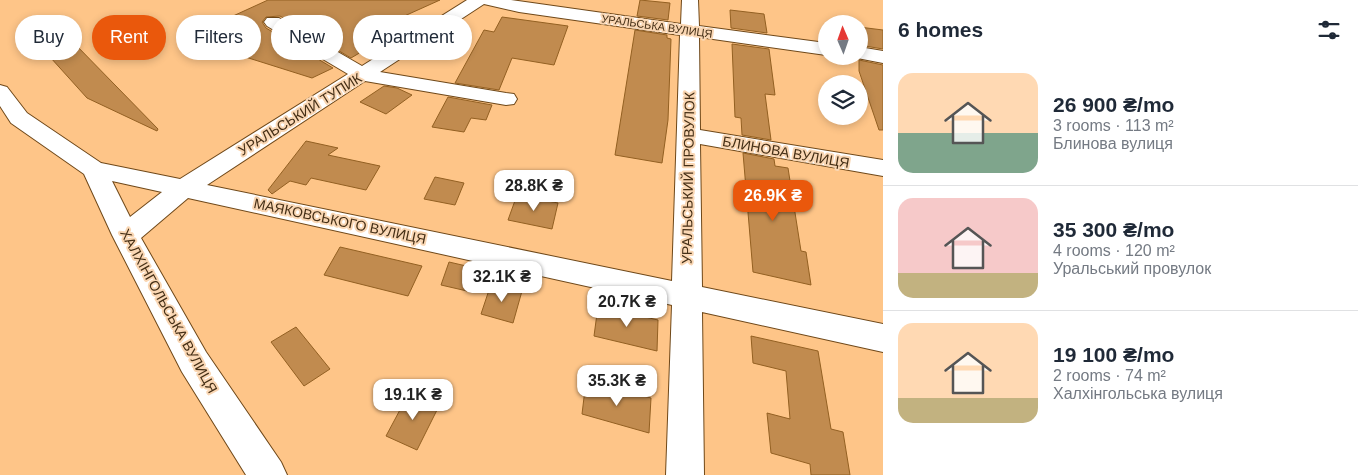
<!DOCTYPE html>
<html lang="en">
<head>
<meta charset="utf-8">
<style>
	body { margin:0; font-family:Arial,sans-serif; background:#f6f6f7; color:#1f2937; height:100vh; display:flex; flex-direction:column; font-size:19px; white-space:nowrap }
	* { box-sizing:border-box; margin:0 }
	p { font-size:16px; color:#747a83 }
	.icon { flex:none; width:28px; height:28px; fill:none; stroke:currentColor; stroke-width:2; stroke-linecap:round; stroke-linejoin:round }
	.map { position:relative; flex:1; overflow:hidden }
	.panel { display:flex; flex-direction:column; background:#fff; width:475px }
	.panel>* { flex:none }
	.banner { position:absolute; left:15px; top:15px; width:475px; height:45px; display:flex; gap:10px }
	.needle { width:32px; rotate:358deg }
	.controls { position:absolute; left:818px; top:15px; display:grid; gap:10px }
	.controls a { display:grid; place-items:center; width:50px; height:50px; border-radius:50%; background:#fff; box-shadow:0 2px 8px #0003; font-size:25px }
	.price { position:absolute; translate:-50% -42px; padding:0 11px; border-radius:10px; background:#fff; color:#222; font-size:16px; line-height:32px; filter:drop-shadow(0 1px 2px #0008) }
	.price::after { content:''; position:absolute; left:50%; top:30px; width:15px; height:11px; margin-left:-8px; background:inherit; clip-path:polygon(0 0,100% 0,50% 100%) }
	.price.on { background:#ea580c; color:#fff }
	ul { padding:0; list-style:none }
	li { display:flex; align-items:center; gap:15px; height:125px; padding:0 15px }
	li+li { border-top:1px solid #e0e1e3 }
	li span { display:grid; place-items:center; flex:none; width:140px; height:100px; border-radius:15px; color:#555 }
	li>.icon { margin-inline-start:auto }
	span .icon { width:60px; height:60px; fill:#fffc; stroke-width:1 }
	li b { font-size:21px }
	h2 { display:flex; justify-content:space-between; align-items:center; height:60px; padding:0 15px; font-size:21px }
	.chip { padding:0 18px; border-radius:22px; background:#fff; box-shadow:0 2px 8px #0003; font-size:18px; line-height:45px }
	.chip.on { background:#ea580c; color:#fff }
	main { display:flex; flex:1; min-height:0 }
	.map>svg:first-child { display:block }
</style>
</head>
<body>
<main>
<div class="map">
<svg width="883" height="475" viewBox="0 0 883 475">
	<rect width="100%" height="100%" fill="#fec588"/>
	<!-- building -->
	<g fill="#c18b4f" stroke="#936022">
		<polygon points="268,0 440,0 400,18 415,20 351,58 280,16 266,17 262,22 266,28 333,68 312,78 185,38"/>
		<polygon points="640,0 670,3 668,20 637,16"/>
		<polygon points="730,10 764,14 767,33 731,28"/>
		<polygon points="51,17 67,43 73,42 158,129 157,131 87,98 41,47 36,48 24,24"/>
		<polygon points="502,17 568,26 554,65 512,58 499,90 455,83 484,30 494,32"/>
		<polygon points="859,27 883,30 883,49 859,45"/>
		<polygon points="635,30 667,35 667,38 671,39 668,120 662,163 615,155"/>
		<polygon points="732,44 769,49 775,95 765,94 771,140 742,135 741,118 735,117"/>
		<polygon points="859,60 883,65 883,130 879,130 859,71"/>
		<polygon points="384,86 397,88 412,95 386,114 360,102"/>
		<polygon points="448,97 492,105 486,120 471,118 464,132 432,127"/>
		<polygon points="306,141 338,148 328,155 380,166 366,190 311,178 306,185 290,181 272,194 268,190"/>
		<polygon points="743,153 774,159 775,166 788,168 801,251 806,252 811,285 753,272"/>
		<polygon points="435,177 464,183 455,205 424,199"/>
		<polygon points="517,195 558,203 552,229 508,220"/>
		<polygon points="340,247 422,266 408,296 324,275"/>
		<polygon points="449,262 475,268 467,291 441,285"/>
		<polygon points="491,284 522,291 513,323 481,314"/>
		<polygon points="598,306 658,320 657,351 594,336"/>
		<polygon points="296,327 330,369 304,386 271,342"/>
		<polygon points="751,336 818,351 831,429 843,432 850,475 811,475 810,464 771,453 767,413 790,419 786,371 753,363"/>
		<polygon points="586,381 651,398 649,433 582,414"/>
		<polygon points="409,393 439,406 417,450 386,436"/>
	</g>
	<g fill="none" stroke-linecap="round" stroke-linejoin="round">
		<defs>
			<g id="minor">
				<path d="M 467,0 L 511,0 L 681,24 L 682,0 L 698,0 L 699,26 L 826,43 L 826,55 L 699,37 L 700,130 L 883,160 L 883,176 L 700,144 L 702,287 L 883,324 L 883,352 L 702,312 L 704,475 L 666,475 L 672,305 L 188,198 L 141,238 L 206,352 L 281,462 L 287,475 L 246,475 L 182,372 L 112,235 L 84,174 L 11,123 L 0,106 L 0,85 L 7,87 L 27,113 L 101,163 L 180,179 L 348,74 L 267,26 L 264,22 L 267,18 L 279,18 L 362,66 ZM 484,4 L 519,12 L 680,35 L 672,281 L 207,185 L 365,81 L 506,105 L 514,104 L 517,99 L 514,94 L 506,93 L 380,72 ZM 112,181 L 162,192 L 130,217 Z"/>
				<polygon points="859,47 883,51 883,63 852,57 859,56"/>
			</g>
		</defs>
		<!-- minor casing -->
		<use href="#minor" stroke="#6f4819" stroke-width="2"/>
		<!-- minor -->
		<use href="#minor" fill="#fff" fill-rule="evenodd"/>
	</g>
	<g text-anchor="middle" stroke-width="4" stroke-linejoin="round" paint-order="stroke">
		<!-- far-street labels -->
		<g font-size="11" fill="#452f16" stroke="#fad7b4">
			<text transform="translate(657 26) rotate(8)" y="4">УРАЛЬСЬКА ВУЛИЦЯ</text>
		</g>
		<!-- street labels -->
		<g font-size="14" fill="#452f16" stroke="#fad7b4">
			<text transform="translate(300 114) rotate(-32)" y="5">УРАЛЬСЬКИЙ ТУПИК</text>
			<text transform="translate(786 152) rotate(10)" y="5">БЛИНОВА ВУЛИЦЯ</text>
			<text transform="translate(688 178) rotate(-89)" y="5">УРАЛЬСЬКИЙ ПРОВУЛОК</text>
			<text transform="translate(340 221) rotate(12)" y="5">МАЯКОВСЬКОГО ВУЛИЦЯ</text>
			<text transform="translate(169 311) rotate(61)" y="5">ХАЛХІНГОЛЬСЬКА ВУЛИЦЯ</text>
		</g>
	</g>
</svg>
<div class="controls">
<a><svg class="needle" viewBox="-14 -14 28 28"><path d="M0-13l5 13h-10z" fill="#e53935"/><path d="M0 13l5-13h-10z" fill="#747a83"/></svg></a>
<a><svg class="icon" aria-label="layers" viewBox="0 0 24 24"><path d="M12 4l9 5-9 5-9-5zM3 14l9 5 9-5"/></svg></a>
</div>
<b class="price" style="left:534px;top:212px">28.8K ₴</b>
<b class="price on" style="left:773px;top:222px">26.9K ₴</b>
<b class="price" style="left:502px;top:303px">32.1K ₴</b>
<b class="price" style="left:627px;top:328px">20.7K ₴</b>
<b class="price" style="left:617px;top:407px">35.3K ₴</b>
<b class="price" style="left:413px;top:421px">19.1K ₴</b>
<div class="banner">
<a class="chip">Buy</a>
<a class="chip on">Rent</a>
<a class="chip">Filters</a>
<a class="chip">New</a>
<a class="chip">Apartment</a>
</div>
</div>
<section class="panel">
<h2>6 homes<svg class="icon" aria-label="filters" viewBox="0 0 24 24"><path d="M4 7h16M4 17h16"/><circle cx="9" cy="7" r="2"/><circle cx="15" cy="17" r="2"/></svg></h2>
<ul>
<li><span style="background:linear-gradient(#ffd9b3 60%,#7fa58c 0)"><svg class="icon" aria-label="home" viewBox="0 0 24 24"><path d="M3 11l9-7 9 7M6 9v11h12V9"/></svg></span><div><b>26 900 ₴/mo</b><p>3 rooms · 113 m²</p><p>Блинова вулиця</p></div></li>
<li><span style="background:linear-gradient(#f6c9c9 75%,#c2b280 0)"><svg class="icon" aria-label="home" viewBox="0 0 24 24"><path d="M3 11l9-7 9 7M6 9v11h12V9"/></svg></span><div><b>35 300 ₴/mo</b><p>4 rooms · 120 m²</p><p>Уральський провулок</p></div></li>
<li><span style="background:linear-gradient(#ffd9b3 75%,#c2b280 0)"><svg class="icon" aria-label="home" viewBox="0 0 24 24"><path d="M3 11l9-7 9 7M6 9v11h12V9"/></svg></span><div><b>19 100 ₴/mo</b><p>2 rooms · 74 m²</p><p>Халхінгольська вулиця</p></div></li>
</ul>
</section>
</main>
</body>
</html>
